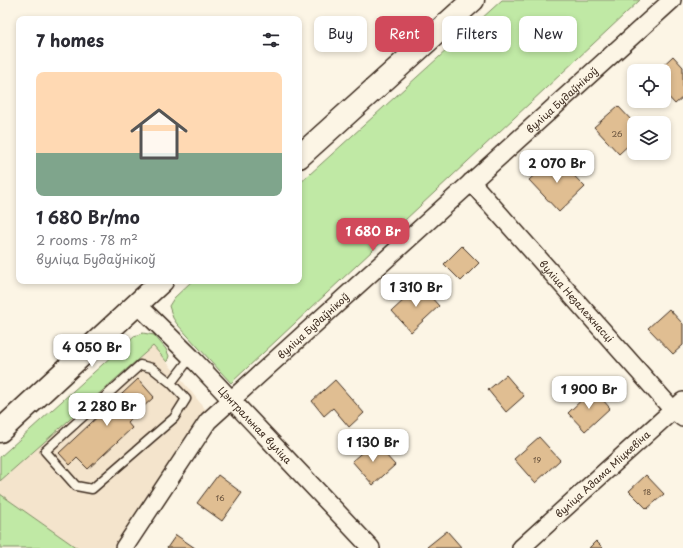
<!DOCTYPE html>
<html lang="en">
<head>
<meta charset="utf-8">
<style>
	body { margin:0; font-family:"Playpen Sans",sans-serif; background:#f2f2f3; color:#2b2b33; height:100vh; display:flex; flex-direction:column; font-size:15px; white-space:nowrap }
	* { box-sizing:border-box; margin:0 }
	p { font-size:13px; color:#7c7c81 }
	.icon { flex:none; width:22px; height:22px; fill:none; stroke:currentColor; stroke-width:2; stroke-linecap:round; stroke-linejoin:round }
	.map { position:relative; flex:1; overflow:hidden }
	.sheet { position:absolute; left:16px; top:16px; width:286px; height:268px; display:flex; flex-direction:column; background:#fff; border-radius:8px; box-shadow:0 2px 6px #0003 }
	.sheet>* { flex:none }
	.banner { position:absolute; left:314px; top:16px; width:309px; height:36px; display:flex; gap:8px }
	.tools { position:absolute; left:627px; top:64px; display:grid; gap:8px }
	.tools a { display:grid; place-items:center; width:44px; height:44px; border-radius:8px; background:#fff; box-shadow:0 2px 6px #0003; font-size:20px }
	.price { position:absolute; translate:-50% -34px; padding:0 9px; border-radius:8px; background:#fff; color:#222; font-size:13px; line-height:26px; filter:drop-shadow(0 1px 2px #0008) }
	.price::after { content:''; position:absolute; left:50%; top:24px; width:12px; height:9px; margin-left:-6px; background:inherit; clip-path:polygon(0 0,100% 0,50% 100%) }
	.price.on { background:#d1495b; color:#fff }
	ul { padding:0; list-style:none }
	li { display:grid; align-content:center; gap:8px; height:212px; padding:0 20px }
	li span { display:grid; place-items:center; height:124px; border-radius:8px; color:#555 }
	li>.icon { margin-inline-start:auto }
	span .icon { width:72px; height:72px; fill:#fffc; stroke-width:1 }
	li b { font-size:17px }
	h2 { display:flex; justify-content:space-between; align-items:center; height:48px; padding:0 20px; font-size:17px }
	.pill { padding:0 14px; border-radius:8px; background:#fff; box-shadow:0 2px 6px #0003; font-size:14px; line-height:36px }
	.pill.on { background:#d1495b; color:#fff }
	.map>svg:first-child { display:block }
</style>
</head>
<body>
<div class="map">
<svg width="683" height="548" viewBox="0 0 683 548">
	<rect width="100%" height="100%" fill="#fcf5e5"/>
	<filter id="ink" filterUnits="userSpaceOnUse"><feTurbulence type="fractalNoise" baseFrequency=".025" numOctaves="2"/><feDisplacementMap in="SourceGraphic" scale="8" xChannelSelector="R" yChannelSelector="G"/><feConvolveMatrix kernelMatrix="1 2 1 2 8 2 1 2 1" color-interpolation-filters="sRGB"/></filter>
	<g filter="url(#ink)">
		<!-- built -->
		<polygon fill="#f4e4cc" points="153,345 206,410 113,548 77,548 0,494 0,481"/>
		<!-- green -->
		<g fill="#c0e9a5" stroke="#7e8a62">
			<polygon points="502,0 640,0 231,383 177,324 173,318 169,306 174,298 192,281 299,281 299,184"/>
			<polygon points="143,333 154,335 166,349 169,356 167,362 153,346 0,481 0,457 134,336"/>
			<polygon points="0,494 77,548 0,548"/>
		</g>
		<!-- building -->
		<g fill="#e0be92" stroke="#3b2a1e">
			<polygon points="673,56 683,67 683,97 675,104 664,92 664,71 657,71"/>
			<polygon points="618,106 634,123 634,140 619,154 594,127"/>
			<polygon points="555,156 585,187 559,212 529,180"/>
			<polygon points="462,246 479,263 461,281 444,264"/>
			<polygon points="420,285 439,306 411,332 392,311"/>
			<polygon points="669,309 683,324 683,345 673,354 648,328"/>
			<polygon points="506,375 524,396 506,412 488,390"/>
			<polygon points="138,379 154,397 127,422 132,428 88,469 77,458 70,465 59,453"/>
			<polygon points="335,380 364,413 349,427 333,408 324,416 312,401"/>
			<polygon points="593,389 610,408 585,431 568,413"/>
			<polygon points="539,437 560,460 535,483 514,459"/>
			<polygon points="374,442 395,465 373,485 352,461"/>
			<polygon points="218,475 242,493 222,521 197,503"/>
			<polygon points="646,475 664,494 647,509 629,491"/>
			<polygon points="447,531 462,548 428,548 427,547"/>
			<polygon points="176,535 195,548 167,548"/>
			<polygon points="596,541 603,548 589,548"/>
		</g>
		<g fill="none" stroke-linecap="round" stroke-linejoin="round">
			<defs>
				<polyline id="lane" points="171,383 152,368 140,365 45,451 76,486 92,489 174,418 186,399 171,383 191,357"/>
				<g id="street">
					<path id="s1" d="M 471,182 L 673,410 L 683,418"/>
					<path id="s2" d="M 137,304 L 191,357 L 371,548"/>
					<path id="s3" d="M 124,548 L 208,421 L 672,0"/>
					<path id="s4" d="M 521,548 L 683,401"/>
				</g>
				<g id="secondary">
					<polyline points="299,157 473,0"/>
					<polyline points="0,431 162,281"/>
				</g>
			</defs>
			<!-- lane casing -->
			<use href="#lane" stroke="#3b2a1e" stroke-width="11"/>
			<!-- street casing -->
			<use href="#street" stroke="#3b2a1e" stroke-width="20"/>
			<!-- secondary casing -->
			<use href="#secondary" stroke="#3b2a1e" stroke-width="25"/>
			<!-- lane -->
			<use href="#lane" stroke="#fcf5e5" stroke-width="8"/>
			<!-- street -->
			<use href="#street" stroke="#fcf5e5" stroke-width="17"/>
			<!-- secondary -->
			<use href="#secondary" stroke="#fcf5e5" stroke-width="22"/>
		</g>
	</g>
	<g text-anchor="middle" stroke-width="4" stroke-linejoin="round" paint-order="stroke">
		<!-- number labels -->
		<g font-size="8" fill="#644f3b">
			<text x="617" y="137">26</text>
			<text x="537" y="463">19</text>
			<text x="647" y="495">18</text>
			<text x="220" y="501">16</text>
		</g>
		<!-- street labels -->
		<g font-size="10" fill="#3b2a1e" stroke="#fcf5e5">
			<text dy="4" stroke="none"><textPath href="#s3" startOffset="630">вуліца Будаўнікоў</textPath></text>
			<text dy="4" stroke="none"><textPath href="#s1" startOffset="159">вуліца Незалежнасці</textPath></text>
			<text dy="4" stroke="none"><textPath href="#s3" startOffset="294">вуліца Будаўнікоў</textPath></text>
			<text dy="4" stroke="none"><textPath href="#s2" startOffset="169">Цэнтральная вуліца</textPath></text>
			<text dy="4" stroke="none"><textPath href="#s4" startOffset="110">вуліца Адама Міцкевіча</textPath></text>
		</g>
	</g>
</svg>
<div class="tools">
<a><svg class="icon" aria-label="locate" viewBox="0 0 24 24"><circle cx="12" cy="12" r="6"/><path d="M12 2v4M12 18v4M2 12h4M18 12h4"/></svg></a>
<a><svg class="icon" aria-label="layers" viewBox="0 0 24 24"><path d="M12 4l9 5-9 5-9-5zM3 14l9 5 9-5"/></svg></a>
</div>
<b class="price" style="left:557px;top:184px">2 070 Br</b>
<b class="price on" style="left:373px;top:252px">1 680 Br</b>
<b class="price" style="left:416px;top:308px">1 310 Br</b>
<b class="price" style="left:92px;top:368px">4 050 Br</b>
<b class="price" style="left:589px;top:410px">1 900 Br</b>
<b class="price" style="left:107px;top:427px">2 280 Br</b>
<b class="price" style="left:373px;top:463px">1 130 Br</b>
<div class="banner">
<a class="pill">Buy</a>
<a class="pill on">Rent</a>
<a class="pill">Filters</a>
<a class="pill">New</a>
</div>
<section class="sheet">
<h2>7 homes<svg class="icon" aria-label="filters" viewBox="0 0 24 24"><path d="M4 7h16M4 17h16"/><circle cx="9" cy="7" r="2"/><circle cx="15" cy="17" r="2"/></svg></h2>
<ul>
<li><span style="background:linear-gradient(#ffd9b3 65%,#7fa58c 0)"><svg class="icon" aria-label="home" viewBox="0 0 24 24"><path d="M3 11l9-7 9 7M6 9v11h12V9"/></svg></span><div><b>1 680 Br/mo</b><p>2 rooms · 78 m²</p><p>вуліца Будаўнікоў</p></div></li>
</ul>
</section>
</div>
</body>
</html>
